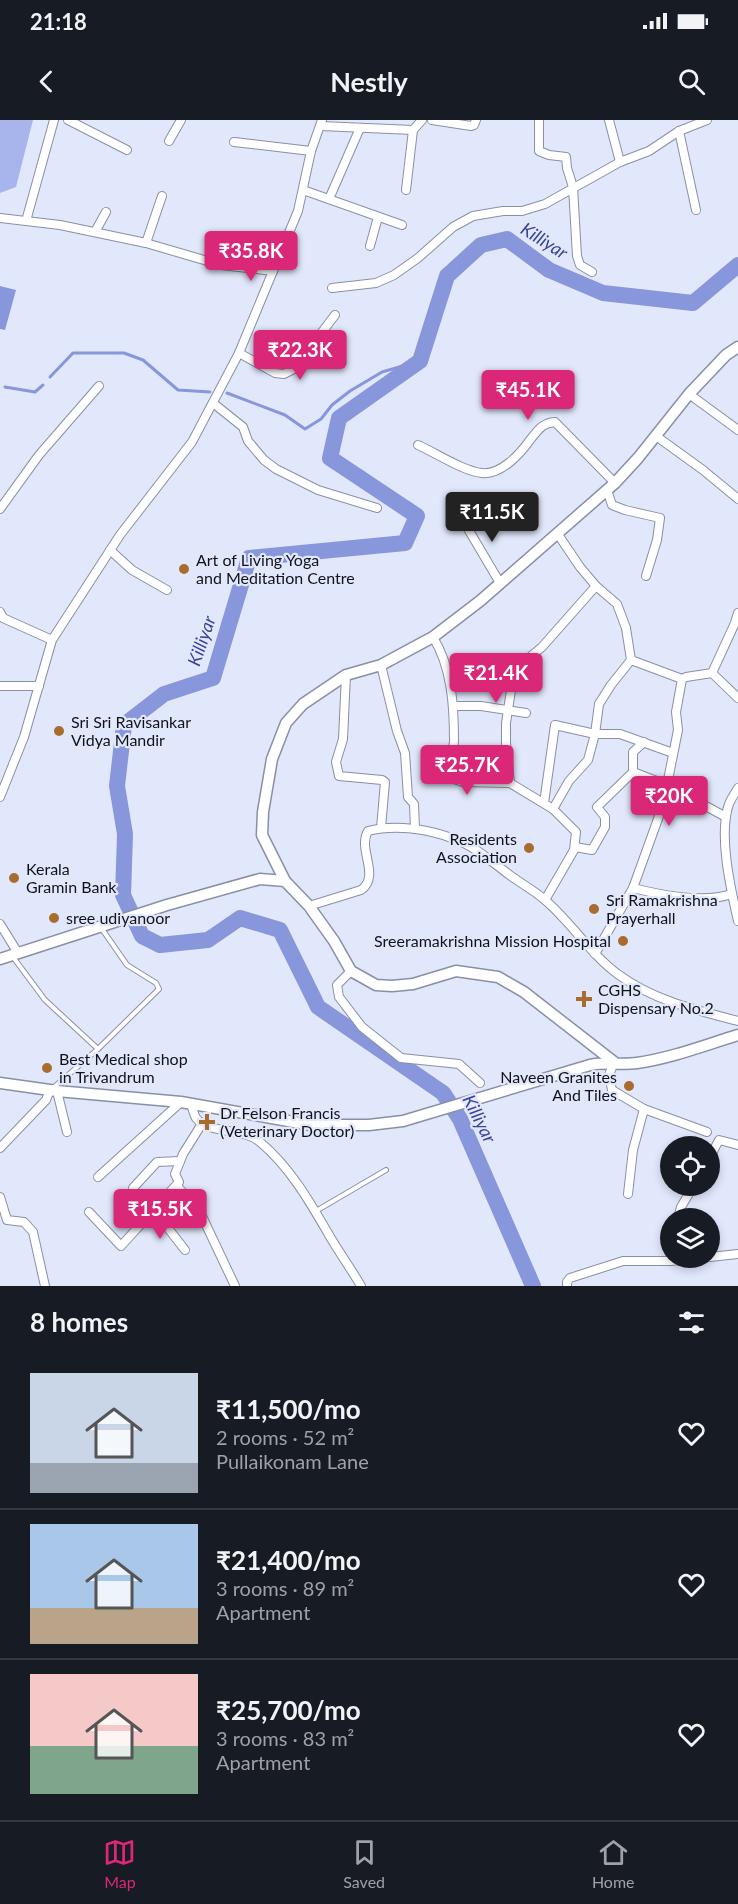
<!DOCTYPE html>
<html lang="en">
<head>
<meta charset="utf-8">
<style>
	body { margin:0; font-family:Lato,sans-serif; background:#242831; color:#f1f3f6; height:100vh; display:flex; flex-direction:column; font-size:22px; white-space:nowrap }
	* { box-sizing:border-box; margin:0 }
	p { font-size:20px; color:#9ea1a6 }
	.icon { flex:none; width:33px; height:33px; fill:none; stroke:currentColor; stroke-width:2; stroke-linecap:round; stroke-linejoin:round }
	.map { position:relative; height:1166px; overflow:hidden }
	.panel { display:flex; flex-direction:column; background:#171b24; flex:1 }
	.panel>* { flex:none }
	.tools { position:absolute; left:660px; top:1016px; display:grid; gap:12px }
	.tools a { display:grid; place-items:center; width:60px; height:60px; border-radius:50%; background:#171b24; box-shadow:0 3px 9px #0003; font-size:30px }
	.price { position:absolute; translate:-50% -51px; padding:0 14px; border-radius:6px; background:#db2777; color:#fff; font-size:20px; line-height:39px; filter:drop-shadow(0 2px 3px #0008) }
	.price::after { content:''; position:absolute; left:50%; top:36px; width:18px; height:14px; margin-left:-9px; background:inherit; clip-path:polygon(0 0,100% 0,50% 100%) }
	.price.active { background:#222; color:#fff }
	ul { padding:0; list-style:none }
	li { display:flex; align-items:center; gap:18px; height:150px; padding:0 30px }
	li+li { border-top:2px solid #363941 }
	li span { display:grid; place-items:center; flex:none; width:168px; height:120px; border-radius:0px; color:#555 }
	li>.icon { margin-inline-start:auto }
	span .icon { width:72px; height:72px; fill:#fffc; stroke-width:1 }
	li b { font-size:26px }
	h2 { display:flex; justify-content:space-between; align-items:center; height:72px; padding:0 30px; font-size:26px }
	.status { display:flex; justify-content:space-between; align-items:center; height:42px; padding:0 30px; background:#171b24; direction:ltr }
	.status svg { height:16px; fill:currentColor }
	header { display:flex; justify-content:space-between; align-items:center; height:78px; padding:0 30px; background:#171b24; font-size:27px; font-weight:700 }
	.dock { display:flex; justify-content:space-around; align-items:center; height:84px; border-top:2px solid #363941; background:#171b24; font-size:16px; color:#9ea1a6 }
	.dock a { display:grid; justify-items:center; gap:3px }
	.dock .active { color:#db2777 }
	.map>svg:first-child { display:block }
</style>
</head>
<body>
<div class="status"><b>21:18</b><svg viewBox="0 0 49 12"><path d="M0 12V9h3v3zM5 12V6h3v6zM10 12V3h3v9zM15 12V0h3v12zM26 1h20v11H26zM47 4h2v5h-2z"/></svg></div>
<header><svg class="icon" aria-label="back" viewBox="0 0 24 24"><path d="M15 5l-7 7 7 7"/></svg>Nestly<svg class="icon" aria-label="search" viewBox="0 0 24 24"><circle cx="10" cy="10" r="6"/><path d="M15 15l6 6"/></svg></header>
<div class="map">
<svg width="738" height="1166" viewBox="0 0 738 1166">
	<rect width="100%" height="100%" fill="#e2e8fc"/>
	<!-- green -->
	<polygon fill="#a8b5ed" points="0,0 33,0 16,67 0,73"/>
	<!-- water -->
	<polygon fill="#8896dc" points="0,166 16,170 5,210 0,209"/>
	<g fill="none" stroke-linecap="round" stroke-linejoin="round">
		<!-- stream -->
		<g stroke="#8896dc" stroke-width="3">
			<polyline points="50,257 73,233 124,233 143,240 178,270 210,272"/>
			<polyline points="5,267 35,272 43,265"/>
			<polyline points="227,273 285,295 305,309 321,299 332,285 350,271 382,252 420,241"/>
		</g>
		<!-- river -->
		<polyline stroke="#8896dc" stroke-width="16" points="533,1166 460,999 443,973 318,887 280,810 240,798 208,820 160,825 142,816 123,775 125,714 117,666 124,605 164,574 213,558 249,438 405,423 417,396 330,338 339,298 420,241 447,156 481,125 507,119 549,150 603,173 693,183 738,145"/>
		<defs>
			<g id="service">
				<polyline points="13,837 45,880 98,929"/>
				<polyline points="53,968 98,929 159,869 156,863 127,845 102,809"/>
				<polyline points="316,1091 386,1050"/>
			</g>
			<g id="minor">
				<polyline points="68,0 127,30"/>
				<polyline points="432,0 471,6 474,5 476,0"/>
				<polyline points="539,0 539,31 549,35 566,37 567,48 573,67 577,136 580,145 592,152"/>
				<polyline points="609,0 620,42"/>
				<polyline points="321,6 413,10 422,0"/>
				<polyline points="679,11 696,90"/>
				<polyline points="169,21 181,0"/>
				<polyline points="234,22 311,31"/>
				<polyline points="303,70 402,105"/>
				<polyline points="406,70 413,10"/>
				<polyline points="329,79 360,8"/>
				<polyline points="0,98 60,105 146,123 221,145 273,151 298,91 311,31 322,0"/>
				<polyline points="26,101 54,0"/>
				<polyline points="95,112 106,92"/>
				<polyline points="146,123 162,76"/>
				<polyline points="370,126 378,97"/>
				<polyline points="332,168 376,163 394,155 418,138 453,107 473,96 503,91 522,91 545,84 620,42 649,31 679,11 707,0"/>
				<polyline points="239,233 275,253 284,254 294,249 335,195"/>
				<polyline points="689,274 738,310"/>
				<polyline points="213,283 243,307 248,321 264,340 276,349 318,370 377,388"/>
				<polyline points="656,316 703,350 738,379"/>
				<path d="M 418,325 C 436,333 463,351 482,353 C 501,355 520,334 530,320 C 538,310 542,303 555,302 L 615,363"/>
				<polyline points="607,370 612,385 625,390 660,398 657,420 646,456"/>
				<polyline points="0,389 39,335 99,266"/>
				<polyline points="461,397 500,463"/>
				<polyline points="557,413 580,447 596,466 617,484 626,508 631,540 682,559 686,557 712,553 738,578"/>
				<polyline points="110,430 132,450 167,470"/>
				<polyline points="0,492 3,498 52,520"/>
				<path d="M 433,517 C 452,548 454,586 454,621 C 453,633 449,648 454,659 L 463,662 L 510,663 L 553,689 L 576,712 L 574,730 L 545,780"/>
				<polyline points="381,545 397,611 405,633 408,677 414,684 415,709"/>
				<polyline points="712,553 735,503 738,493"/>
				<polyline points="346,555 343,619 336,642 339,656 382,660 385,662 381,708"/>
				<polyline points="0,566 39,566"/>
				<polyline points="453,586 481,586 526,593"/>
				<polyline points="633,652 667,665 726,697"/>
				<polyline points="510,663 506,623 506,603 513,557 518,547 542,527 596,466"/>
				<path d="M 738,668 C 735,673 731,679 729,684 C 718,715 731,770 738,801"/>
				<polyline points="0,677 24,617 52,520 120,415 192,322 239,233 273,151"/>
				<polyline points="544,683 555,605 595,614 620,614 673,633"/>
				<polyline points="553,689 569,661 588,640 595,614 599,584 611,565 631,540"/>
				<polyline points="575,727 592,730 605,707 605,697 597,687 633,652 633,632 644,622"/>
				<path d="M 633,768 C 661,775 704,784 731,774"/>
				<path d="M 309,786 L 361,770 C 381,756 357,729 368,711 C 395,704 429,709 454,719 C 475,726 493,743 511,756 C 522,764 535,771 545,780 C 572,803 590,834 619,855 C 655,881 696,890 738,901"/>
				<polyline points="0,804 18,833"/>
				<polyline points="595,834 633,768 663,685 678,610 676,592 682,559"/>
				<polyline points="351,851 337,865 339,877 362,907 401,938 459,944 480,963"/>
				<polyline points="614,942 609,955 612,970 644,989 633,1030 628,1074"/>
				<polyline points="57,971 67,1012"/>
				<path d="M 191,985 C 193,989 194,995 196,998 C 209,1015 243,1007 260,1022 C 290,1047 310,1082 329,1115 C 339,1132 351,1149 361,1166"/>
				<polyline points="644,989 707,1012"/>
				<polyline points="0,1028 46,980 50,970"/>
				<polyline points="710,1037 719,1020 738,1025"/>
				<polyline points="98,1057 181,982"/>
				<polyline points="177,1066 200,1092 235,1166"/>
				<polyline points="133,1068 157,1042 180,1041"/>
				<polyline points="0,1077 7,1100 24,1102 33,1112 45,1166"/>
				<polyline points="89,1092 121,1126 179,1062 175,1054 183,1034 203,1002"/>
				<polyline points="152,1093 164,1103 185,1130"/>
				<polyline points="678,1098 681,1087 694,1065"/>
				<polyline points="710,1137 738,1134"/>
				<polyline points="567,1166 567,1162 570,1158 623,1141 671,1141 709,1137"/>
			</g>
			<polyline id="tertiary" points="285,761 262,715 263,692 272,639 286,603 303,584 346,555 381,545 433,517 480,481 615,363 638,338 689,274 726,235 738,227"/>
			<g id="secondary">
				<polyline points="0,839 167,785 260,759 285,761 309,786 334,821 351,851 376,865 392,866 413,864 456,851 498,857 524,872 614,942"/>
				<path d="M 0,963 L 57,971 L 181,982 L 311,1005 L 369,1005 L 403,1001 L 590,945 C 606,942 622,945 637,943 C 672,938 705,925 738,915"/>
			</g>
		</defs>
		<!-- service casing -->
		<use href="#service" stroke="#898fa6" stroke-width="6"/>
		<!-- minor casing -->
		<use href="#minor" stroke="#898fa6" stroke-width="10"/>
		<!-- tertiary casing -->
		<use href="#tertiary" stroke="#898fa6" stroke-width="13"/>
		<!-- secondary casing -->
		<use href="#secondary" stroke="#898fa6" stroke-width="13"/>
		<!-- service -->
		<use href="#service" stroke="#fff" stroke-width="4"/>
		<!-- minor -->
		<use href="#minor" stroke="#fff" stroke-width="8"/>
		<!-- tertiary -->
		<use href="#tertiary" stroke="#fff" stroke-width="10"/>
		<!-- secondary -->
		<use href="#secondary" stroke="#fff" stroke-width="10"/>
	</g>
	<!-- markers -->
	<g fill="#a86d2e" stroke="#e2e8fc" stroke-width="2">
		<circle cx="184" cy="449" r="6"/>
		<circle cx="59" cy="611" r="6"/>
		<circle cx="529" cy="728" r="6"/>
		<circle cx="14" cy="758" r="6"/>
		<circle cx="594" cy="789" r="6"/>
		<circle cx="54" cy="798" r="6"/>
		<circle cx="623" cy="821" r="6"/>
		<path d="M581 870h6v6h6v6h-6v6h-6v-6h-6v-6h6z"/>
		<circle cx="47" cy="948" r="6"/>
		<circle cx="629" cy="966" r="6"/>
		<path d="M204 993h6v6h6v6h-6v6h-6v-6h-6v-6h6z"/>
	</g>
	<g text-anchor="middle" stroke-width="4.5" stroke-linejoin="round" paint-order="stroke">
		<!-- poi labels -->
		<g font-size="16" fill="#10121a" stroke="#e2e8fc" text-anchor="start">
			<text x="196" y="446">Art of Living Yoga<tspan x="196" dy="18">and Meditation Centre</tspan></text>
			<text x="71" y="608">Sri Sri Ravisankar<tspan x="71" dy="18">Vidya Mandir</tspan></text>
			<text x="517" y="725" text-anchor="end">Residents<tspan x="517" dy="18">Association</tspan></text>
			<text x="26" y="755">Kerala<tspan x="26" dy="18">Gramin Bank</tspan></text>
			<text x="606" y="786">Sri Ramakrishna<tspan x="606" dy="18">Prayerhall</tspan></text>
			<text x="66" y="804">sree udiyanoor</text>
			<text x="611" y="827" text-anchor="end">Sreeramakrishna Mission Hospital</text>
			<text x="598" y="876">CGHS<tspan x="598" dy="18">Dispensary No.2</tspan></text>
			<text x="59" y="945">Best Medical shop<tspan x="59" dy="18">in Trivandrum</tspan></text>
			<text x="617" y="963" text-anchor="end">Naveen Granites<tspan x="617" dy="18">And Tiles</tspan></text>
			<text x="220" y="999">Dr Felson Francis<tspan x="220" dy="18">(Veterinary Doctor)</tspan></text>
		</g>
		<!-- water labels -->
		<g font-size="18" font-style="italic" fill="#3a4396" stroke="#e2e8fc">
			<text transform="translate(544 121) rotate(32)" y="6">Killiyar</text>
			<text transform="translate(202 521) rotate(-71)" y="6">Killiyar</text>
			<text transform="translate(479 999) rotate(63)" y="6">Killiyar</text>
		</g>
	</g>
</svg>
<div class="tools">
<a><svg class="icon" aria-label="locate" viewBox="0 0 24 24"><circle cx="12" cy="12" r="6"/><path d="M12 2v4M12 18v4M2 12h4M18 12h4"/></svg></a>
<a><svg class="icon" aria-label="layers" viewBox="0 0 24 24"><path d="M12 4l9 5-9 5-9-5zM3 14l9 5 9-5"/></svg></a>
</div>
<b class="price" style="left:251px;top:162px">₹35.8K</b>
<b class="price" style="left:300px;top:261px">₹22.3K</b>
<b class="price" style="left:528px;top:301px">₹45.1K</b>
<b class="price active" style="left:492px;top:423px">₹11.5K</b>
<b class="price" style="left:496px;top:584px">₹21.4K</b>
<b class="price" style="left:467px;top:676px">₹25.7K</b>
<b class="price" style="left:669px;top:707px">₹20K</b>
<b class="price" style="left:160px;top:1120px">₹15.5K</b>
</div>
<section class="panel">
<h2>8 homes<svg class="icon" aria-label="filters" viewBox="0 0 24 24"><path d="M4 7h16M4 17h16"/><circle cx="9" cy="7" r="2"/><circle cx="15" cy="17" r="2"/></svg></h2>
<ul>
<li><span style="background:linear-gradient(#c9d6e8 75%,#9aa5b1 0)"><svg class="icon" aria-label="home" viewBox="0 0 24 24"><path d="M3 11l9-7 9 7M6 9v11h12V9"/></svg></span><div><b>₹11,500/mo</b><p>2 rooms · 52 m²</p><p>Pullaikonam Lane</p></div><svg class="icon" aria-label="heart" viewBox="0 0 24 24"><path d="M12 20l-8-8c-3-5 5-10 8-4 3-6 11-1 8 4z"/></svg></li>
<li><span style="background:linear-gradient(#a9c7e8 70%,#b9a48a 0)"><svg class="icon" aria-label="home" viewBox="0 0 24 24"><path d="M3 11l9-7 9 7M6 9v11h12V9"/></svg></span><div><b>₹21,400/mo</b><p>3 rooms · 89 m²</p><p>Apartment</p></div><svg class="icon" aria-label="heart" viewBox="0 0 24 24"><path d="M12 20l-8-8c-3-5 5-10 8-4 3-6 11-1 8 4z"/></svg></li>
<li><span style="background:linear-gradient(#f6c9c9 60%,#7fa58c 0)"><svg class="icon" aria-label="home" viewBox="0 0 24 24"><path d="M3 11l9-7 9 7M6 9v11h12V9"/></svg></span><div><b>₹25,700/mo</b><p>3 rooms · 83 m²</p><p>Apartment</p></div><svg class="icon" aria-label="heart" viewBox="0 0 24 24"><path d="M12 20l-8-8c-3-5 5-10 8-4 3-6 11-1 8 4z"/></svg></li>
</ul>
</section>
<nav class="dock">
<a class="active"><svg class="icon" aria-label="map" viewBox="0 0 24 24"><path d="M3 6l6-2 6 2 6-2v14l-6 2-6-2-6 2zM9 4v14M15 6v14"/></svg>Map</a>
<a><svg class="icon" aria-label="saved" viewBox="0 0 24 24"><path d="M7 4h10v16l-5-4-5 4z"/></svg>Saved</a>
<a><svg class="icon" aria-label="home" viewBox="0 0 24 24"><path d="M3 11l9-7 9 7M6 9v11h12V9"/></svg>Home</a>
</nav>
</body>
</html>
